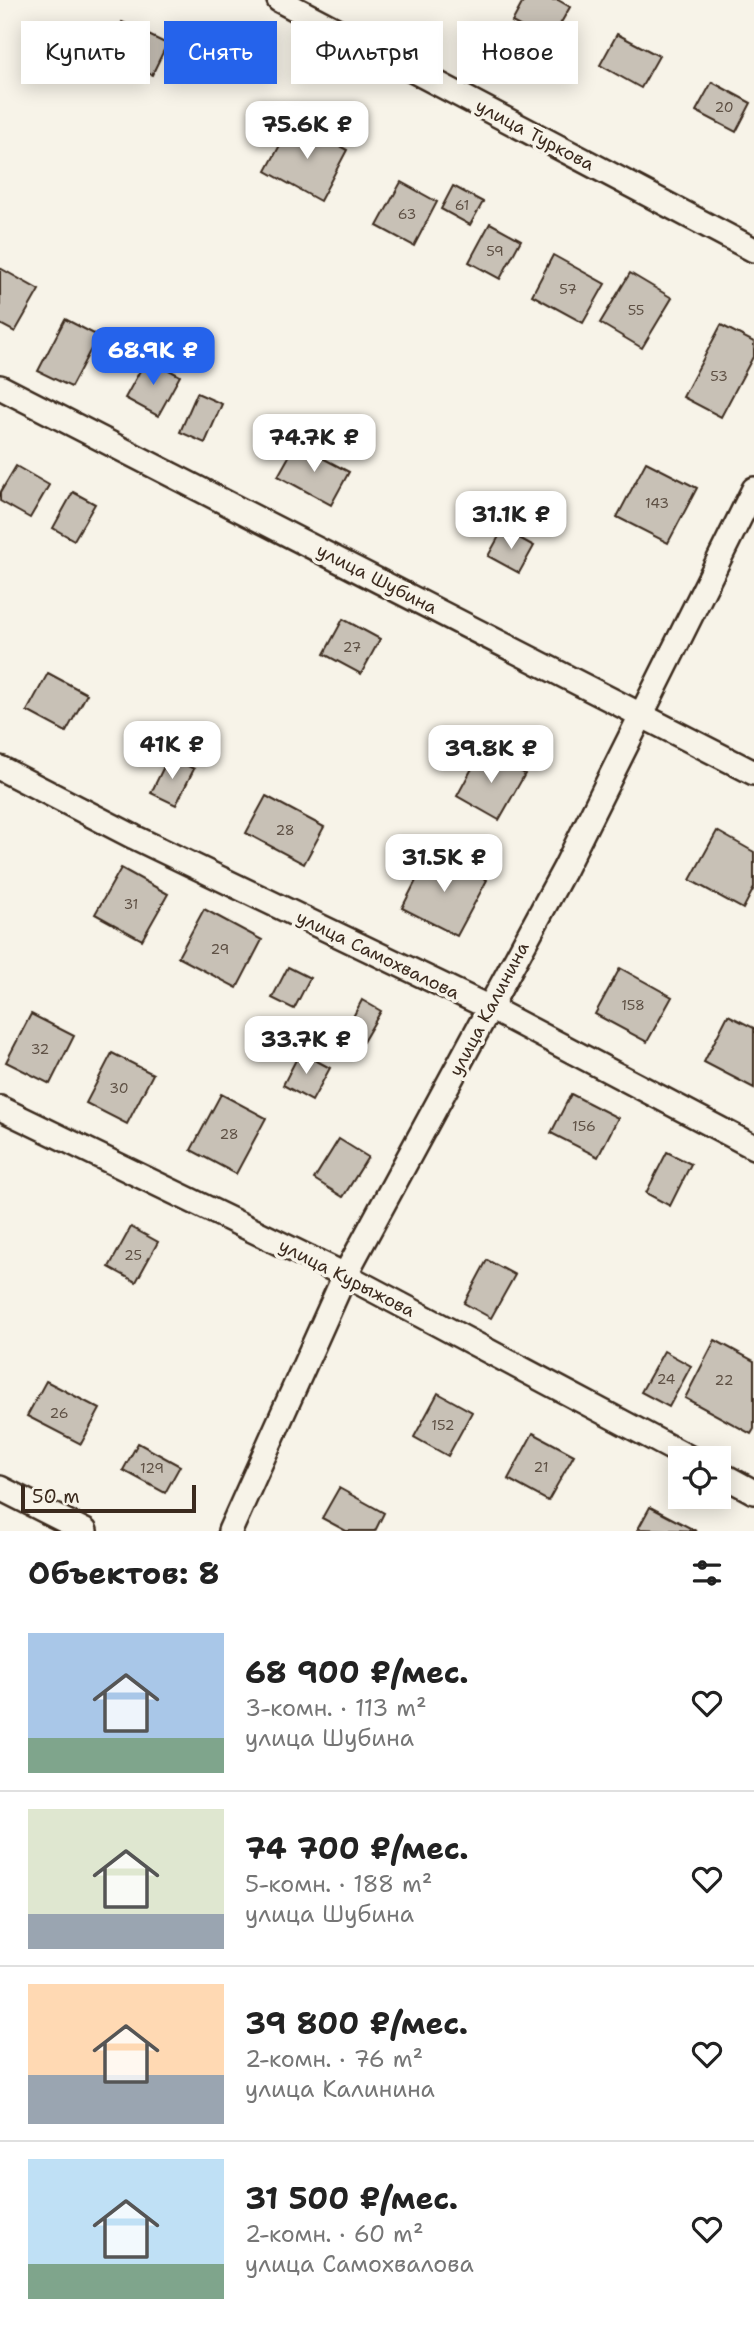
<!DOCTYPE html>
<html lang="ru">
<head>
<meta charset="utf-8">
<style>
	body { margin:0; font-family:"Shantell Sans",sans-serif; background:#f6f6f6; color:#222; height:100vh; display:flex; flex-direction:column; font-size:26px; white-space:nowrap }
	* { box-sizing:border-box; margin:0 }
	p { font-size:23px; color:#767676 }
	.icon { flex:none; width:38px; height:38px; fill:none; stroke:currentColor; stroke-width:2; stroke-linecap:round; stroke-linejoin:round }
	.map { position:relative; height:1531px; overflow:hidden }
	.drawer { display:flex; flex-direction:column; background:#fff; flex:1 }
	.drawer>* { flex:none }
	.top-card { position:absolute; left:21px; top:21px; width:712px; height:63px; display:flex; gap:14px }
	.controls { position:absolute; left:668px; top:1446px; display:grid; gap:14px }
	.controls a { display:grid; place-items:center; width:63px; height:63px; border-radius:0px; background:#fff; box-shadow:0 4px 18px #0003; font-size:35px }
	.scale { position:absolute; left:21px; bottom:18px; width:175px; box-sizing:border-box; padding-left:7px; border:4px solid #3b2a1e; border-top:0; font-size:19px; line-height:24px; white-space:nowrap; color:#3b2a1e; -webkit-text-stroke:5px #f7f3e8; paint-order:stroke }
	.price { position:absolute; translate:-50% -60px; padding:0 16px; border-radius:14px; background:#fff; color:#222; font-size:23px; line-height:46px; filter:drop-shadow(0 2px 4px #0008) }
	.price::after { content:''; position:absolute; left:50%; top:42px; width:21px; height:16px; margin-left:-10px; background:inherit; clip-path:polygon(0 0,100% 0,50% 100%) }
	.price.selected { background:#2563eb; color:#fff }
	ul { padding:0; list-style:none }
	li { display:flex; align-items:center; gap:21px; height:175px; padding:0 28px }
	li+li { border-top:2px solid #e0e0e0 }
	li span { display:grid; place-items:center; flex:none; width:196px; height:140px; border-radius:0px; color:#555 }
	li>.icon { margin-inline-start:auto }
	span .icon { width:84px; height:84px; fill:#fffc; stroke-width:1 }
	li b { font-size:30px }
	h2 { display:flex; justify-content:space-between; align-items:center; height:84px; padding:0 28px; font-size:30px }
	.chip { padding:0 24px; border-radius:0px; background:#fff; box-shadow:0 4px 18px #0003; font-size:24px; line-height:63px }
	.chip.selected { background:#2563eb; color:#fff }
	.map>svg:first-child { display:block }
</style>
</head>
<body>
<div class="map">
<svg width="754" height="1531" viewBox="0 0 754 1531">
	<rect width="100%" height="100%" fill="#f7f3e8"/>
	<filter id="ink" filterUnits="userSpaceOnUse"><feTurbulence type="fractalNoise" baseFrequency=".0143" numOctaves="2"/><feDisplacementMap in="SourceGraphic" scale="14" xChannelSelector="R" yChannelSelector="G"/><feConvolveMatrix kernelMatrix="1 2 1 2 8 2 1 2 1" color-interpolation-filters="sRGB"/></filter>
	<g filter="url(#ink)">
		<!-- building -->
		<g fill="#c8c1b6" stroke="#3b2a1e" stroke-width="2">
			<polygon points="524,0 558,0 570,7 550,42 512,22"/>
			<polygon points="122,22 167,44 152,75 107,54"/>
			<polygon points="617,34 659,56 641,88 600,65"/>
			<polygon points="712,82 751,103 736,132 696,111"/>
			<polygon points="293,121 347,150 320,201 266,171"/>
			<polygon points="401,182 437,202 414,246 377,226"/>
			<polygon points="453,186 483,202 470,225 441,209"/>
			<polygon points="490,223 521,240 500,279 469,262"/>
			<polygon points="553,255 605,284 583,323 532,295"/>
			<polygon points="0,268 39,290 15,332 0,324"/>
			<polygon points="630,273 672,298 642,348 600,323"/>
			<polygon points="65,319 98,336 71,387 38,371"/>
			<polygon points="721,325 754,342 754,355 721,417 683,397"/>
			<polygon points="147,358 180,376 158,416 125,398"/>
			<polygon points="197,393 222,404 205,443 180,432"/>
			<polygon points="296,444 349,472 331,505 278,476"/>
			<polygon points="646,462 697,488 668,543 617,517"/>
			<polygon points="16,466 49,485 30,518 0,501 0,493"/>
			<polygon points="73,492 95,504 74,540 53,528"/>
			<polygon points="503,529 534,546 519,573 488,556"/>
			<polygon points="343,619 380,639 361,674 324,654"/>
			<polygon points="48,673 87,694 66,732 27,711"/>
			<polygon points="482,750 525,774 499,820 457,796"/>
			<polygon points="169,756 194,769 176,805 151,793"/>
			<polygon points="266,796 324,827 304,864 246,833"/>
			<polygon points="717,831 754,852 754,888 743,909 690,880"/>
			<polygon points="431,851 487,880 457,936 402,908"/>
			<polygon points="121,868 168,894 142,940 95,914"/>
			<polygon points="204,909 262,940 237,988 178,957"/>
			<polygon points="288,967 310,978 294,1009 272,998"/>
			<polygon points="620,968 672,997 647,1042 595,1014"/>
			<polygon points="362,1000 381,1011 363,1042 345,1032"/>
			<polygon points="31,1014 74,1036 50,1084 6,1062"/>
			<polygon points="728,1015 754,1028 754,1088 704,1062"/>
			<polygon points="300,1052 330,1068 312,1101 283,1085"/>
			<polygon points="112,1053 153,1074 127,1124 86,1103"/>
			<polygon points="221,1094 266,1118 236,1174 191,1150"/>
			<polygon points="571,1094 618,1118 598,1157 551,1133"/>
			<polygon points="339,1139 368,1157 343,1197 314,1179"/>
			<polygon points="667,1152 691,1164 670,1206 646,1193"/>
			<polygon points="131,1227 158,1242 136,1282 109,1267"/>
			<polygon points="487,1260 515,1275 491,1318 464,1303"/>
			<polygon points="715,1340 754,1361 754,1429 751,1434 685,1398"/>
			<polygon points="664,1351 691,1366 669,1407 641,1392"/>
			<polygon points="46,1381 100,1409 81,1444 27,1416"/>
			<polygon points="438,1393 472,1412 448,1456 414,1437"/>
			<polygon points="533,1433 574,1455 548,1501 508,1479"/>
			<polygon points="138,1443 180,1466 165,1493 123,1470"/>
			<polygon points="339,1488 384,1513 375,1531 346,1531 322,1518"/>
			<polygon points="650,1507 696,1531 638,1529"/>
		</g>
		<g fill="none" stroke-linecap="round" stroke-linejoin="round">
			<defs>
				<g id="minor">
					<polyline points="279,0 754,250"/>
					<polyline points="0,387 754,773"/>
					<polyline points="0,768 134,837 490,1008 754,1147"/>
					<polyline points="0,1108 345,1275 690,1458"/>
					<polyline points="719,1473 754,1492"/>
					<polyline points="0,1488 85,1531"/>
					<polyline points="230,1531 345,1275 565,868 754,489"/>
				</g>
			</defs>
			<!-- minor casing -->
			<use href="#minor" stroke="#3b2a1e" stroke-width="28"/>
			<!-- minor -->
			<use href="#minor" stroke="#f7f3e8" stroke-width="23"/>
		</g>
	</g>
	<g text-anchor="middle" stroke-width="7" stroke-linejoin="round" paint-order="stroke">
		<!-- number labels -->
		<g font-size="14" fill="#5e5044">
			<text x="724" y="112">20</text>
			<text x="462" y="210">61</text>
			<text x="407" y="219">63</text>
			<text x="495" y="256">59</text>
			<text x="568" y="294">57</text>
			<text x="636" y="315">55</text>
			<text x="719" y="381">53</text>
			<text x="657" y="508">143</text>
			<text x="352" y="652">27</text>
			<text x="285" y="835">28</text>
			<text x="131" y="909">31</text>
			<text x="220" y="954">29</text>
			<text x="633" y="1010">158</text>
			<text x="40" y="1054">32</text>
			<text x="119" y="1093">30</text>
			<text x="584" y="1131">156</text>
			<text x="229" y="1139">28</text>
			<text x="133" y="1260">25</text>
			<text x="666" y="1384">24</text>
			<text x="724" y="1385">22</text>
			<text x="59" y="1418">26</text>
			<text x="443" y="1430">152</text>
			<text x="541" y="1472">21</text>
			<text x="152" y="1473">129</text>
		</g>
		<!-- street labels -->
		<g font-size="18" fill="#3b2a1e" stroke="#f7f3e8">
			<text transform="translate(535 135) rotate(28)" y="6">улица Туркова</text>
			<text transform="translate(377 579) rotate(27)" y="6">улица Шубина</text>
			<text transform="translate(378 955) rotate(26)" y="6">улица Самохвалова</text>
			<text transform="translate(489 1009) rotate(-62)" y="6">улица Калинина</text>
			<text transform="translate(347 1278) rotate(27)" y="6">улица Курыжова</text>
		</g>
	</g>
</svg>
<div class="controls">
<a><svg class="icon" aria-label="locate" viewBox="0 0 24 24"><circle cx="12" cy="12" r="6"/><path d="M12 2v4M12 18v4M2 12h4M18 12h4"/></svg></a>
</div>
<div class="scale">50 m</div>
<b class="price" style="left:307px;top:161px">75.6K ₽</b>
<b class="price selected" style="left:153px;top:387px">68.9K ₽</b>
<b class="price" style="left:314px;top:474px">74.7K ₽</b>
<b class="price" style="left:511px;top:551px">31.1K ₽</b>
<b class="price" style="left:172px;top:781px">41K ₽</b>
<b class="price" style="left:491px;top:785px">39.8K ₽</b>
<b class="price" style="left:444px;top:894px">31.5K ₽</b>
<b class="price" style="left:306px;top:1076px">33.7K ₽</b>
<div class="top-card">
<a class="chip">Купить</a>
<a class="chip selected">Снять</a>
<a class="chip">Фильтры</a>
<a class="chip">Новое</a>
</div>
</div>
<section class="drawer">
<h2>Объектов: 8<svg class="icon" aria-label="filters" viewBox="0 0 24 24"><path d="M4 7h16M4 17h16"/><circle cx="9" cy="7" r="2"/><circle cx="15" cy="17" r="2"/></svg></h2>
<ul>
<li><span style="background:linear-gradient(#a9c7e8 75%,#7fa58c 0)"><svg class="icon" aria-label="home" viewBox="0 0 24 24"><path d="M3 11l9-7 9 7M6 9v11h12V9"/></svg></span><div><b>68 900 ₽/мес.</b><p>3-комн. · 113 m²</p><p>улица Шубина</p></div><svg class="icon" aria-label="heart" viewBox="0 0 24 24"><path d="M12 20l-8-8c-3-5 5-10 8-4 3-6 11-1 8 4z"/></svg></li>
<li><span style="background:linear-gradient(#dfe7d0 75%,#9aa5b1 0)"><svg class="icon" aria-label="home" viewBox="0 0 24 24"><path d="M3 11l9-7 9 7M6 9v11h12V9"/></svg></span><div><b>74 700 ₽/мес.</b><p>5-комн. · 188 m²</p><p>улица Шубина</p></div><svg class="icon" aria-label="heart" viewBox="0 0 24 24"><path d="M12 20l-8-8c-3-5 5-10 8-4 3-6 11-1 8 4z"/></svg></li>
<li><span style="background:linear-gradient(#ffd9b3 65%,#9aa5b1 0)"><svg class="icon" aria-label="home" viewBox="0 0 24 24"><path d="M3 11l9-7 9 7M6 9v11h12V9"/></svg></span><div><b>39 800 ₽/мес.</b><p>2-комн. · 76 m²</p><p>улица Калинина</p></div><svg class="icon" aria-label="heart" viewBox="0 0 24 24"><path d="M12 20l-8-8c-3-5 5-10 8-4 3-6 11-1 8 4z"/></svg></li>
<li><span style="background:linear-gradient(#bfe0f5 75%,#7fa58c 0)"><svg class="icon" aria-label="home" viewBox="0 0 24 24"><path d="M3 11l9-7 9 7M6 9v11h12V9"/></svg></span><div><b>31 500 ₽/мес.</b><p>2-комн. · 60 m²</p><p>улица Самохвалова</p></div><svg class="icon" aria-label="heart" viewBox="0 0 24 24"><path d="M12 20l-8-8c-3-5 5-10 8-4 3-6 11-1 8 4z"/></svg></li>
</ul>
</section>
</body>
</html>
